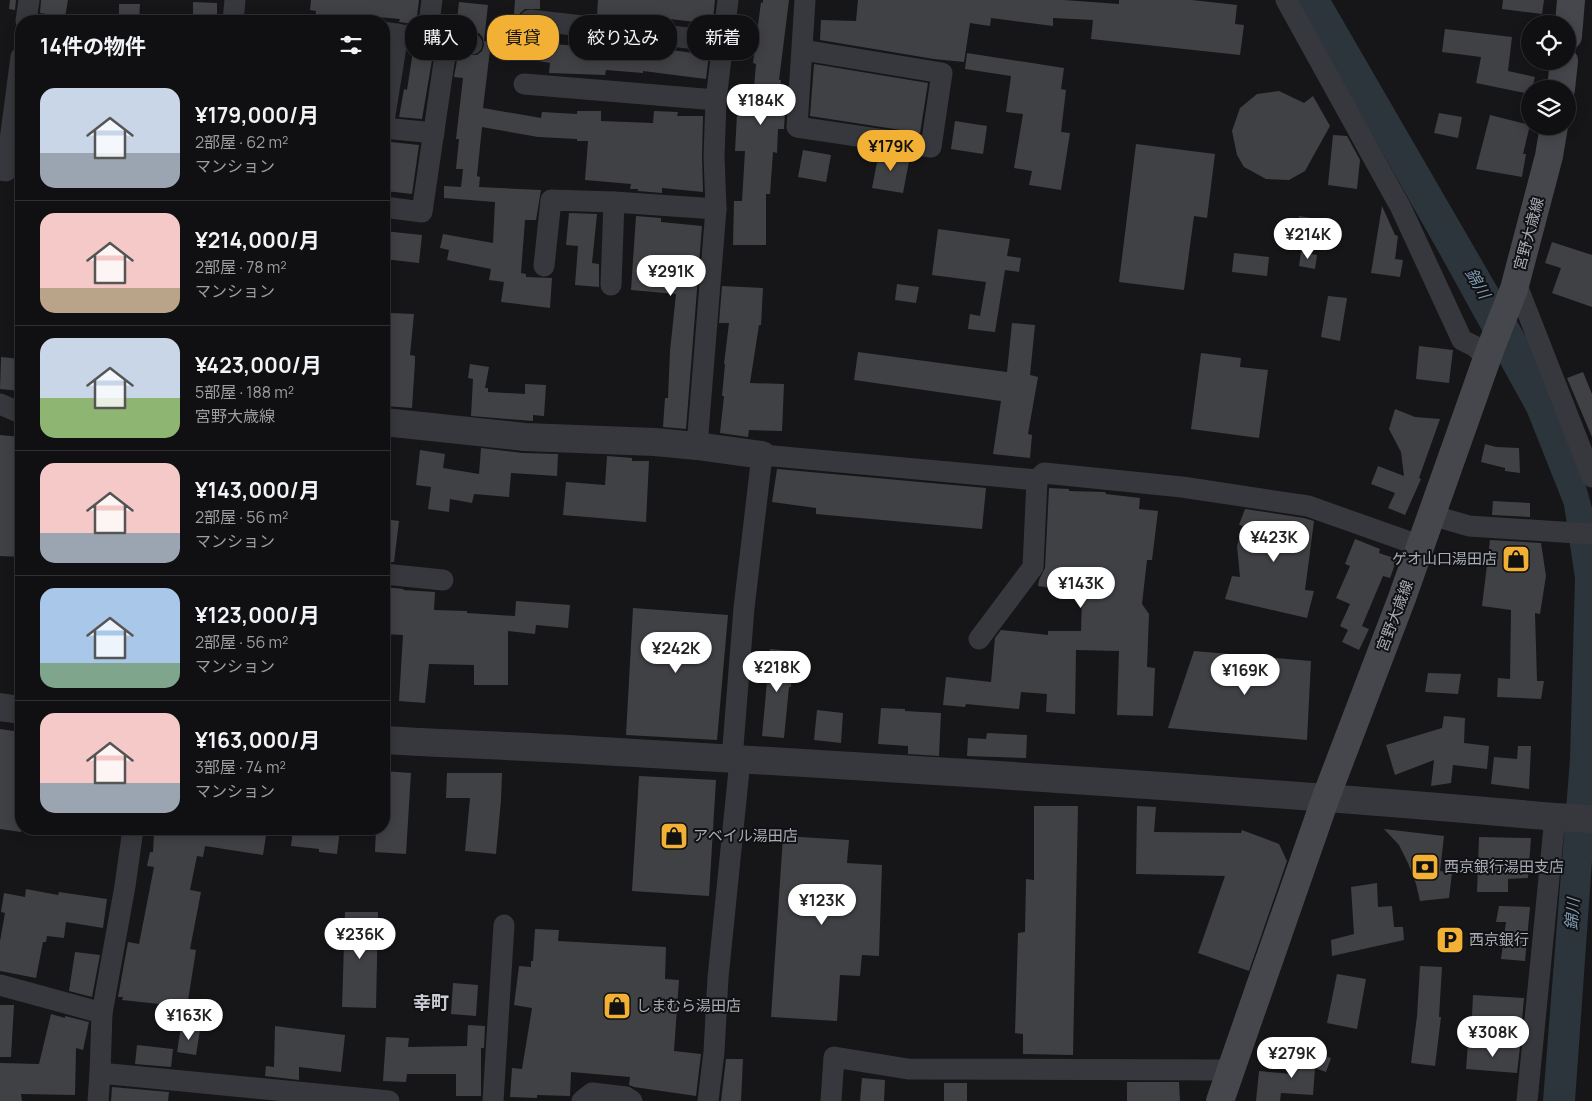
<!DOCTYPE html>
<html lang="ja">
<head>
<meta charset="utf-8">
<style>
	body { margin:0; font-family:Manrope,"Noto Sans JP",sans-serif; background:#1e1e20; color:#f1f3f6; height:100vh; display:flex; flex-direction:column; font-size:19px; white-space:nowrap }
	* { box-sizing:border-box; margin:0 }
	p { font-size:16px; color:#9c9d9f }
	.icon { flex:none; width:28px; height:28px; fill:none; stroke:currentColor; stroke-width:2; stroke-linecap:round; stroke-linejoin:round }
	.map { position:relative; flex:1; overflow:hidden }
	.sheet { position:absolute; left:15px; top:15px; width:375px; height:820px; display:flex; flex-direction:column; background:#101012; border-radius:20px; box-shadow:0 2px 12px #0003,0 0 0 1px #303032 }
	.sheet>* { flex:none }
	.guide { position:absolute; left:405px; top:15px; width:475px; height:45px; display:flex; gap:10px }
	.buttons { position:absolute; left:1521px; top:15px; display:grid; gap:10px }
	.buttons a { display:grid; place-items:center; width:55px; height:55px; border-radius:50%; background:#101012; box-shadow:0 2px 12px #0003,0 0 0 1px #303032; font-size:25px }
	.price { position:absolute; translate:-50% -42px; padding:0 11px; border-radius:18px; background:#fff; color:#222; font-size:16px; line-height:32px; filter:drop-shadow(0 1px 2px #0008) }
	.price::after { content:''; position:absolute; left:50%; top:30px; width:15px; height:11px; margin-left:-8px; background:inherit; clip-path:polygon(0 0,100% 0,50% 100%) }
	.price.current { background:#f2b134; color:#111 }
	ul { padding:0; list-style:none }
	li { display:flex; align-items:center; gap:15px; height:125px; padding:0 25px }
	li+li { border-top:1px solid #303032 }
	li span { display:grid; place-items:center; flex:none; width:140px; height:100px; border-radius:15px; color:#555 }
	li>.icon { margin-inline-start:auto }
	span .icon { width:60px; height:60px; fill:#fffc; stroke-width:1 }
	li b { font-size:21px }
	h2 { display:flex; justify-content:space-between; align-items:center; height:60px; padding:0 25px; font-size:21px }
	.chip { padding:0 18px; border-radius:20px; background:#101012; box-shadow:0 2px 12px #0003,0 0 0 1px #303032; font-size:18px; line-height:45px }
	.chip.current { background:#f2b134; color:#111 }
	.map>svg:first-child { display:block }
</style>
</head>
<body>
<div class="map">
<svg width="1592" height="1101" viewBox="0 0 1592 1101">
	<rect width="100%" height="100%" fill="#161618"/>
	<!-- water -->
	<polygon fill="#2c353c" points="1296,0 1331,0 1536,354 1578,456 1592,508 1592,861 1575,1101 1543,1101 1570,759 1575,578 1564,505 1527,412 1442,258"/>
	<!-- building -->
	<g fill="#404145">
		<polygon points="10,0 16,0 15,10 9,9"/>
		<polygon points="41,0 68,0 65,17 40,13"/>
		<polygon points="311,0 419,0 416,24 399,22 400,19 346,14 345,21 315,21 316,11 310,10"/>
		<polygon points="515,0 540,0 540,9 525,9 520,13 518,19 519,25 523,30 538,34 537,43 595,47 595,41 623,44 623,48 656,51 657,48 693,53 693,51 709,53 706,79 643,71 643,73 606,70 605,75 549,73 550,63 510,56 517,14 514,14"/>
		<polygon points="598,0 715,0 712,28 696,26 696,22 669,19 668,23 597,15"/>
		<polygon points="763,0 789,0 779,80 781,80 778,111 785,112 784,129 778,129 777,153 773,152 770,194 766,194 766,245 733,245 734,201 742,201 745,151 735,151 737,114 740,114 740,110 752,111 756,64 753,63 761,2 763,3"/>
		<polygon points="858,0 1064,0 1119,4 1119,0 1192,0 1237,5 1235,24 1244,25 1240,55 1091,39 1093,20 1053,18 1053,26 991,18 990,26 970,23 964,62 934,59 820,40 821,20 856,21"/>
		<polygon points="1503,0 1544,0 1542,14 1502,9"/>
		<polygon points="193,2 217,3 217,21 193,21"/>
		<polygon points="459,2 488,5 484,41 491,42 483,108 541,118 542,112 577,114 577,111 601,111 601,121 653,123 654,111 678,112 677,116 703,116 702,156 703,192 662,188 662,193 638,191 638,189 630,189 631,184 585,180 588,141 577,141 577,139 538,137 482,127 477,176 480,177 479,187 541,190 536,220 525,220 521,273 526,274 526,277 552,278 550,308 501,302 504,282 489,280 491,269 447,260 449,250 440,248 443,234 493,243 495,202 444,198 444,186 461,187 463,169 456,169 459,139 456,139 463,78 454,77 458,55 477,55 482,51 484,45 483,38 479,33 456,30"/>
		<polygon points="119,4 140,4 139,21 119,21"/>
		<polygon points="1445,29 1512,37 1508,71 1535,77 1532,89 1530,89 1530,94 1476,83 1481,57 1442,52"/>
		<polygon points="413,51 433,54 422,119 399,117 404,89 407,90"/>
		<polygon points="967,53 1064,68 1061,89 1066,90 1061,132 1070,133 1061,190 1029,185 1032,171 1014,168 1023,114 1006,112 1011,76 965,69"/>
		<polygon points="814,64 928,83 920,133 810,116"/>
		<polygon points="1279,91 1304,103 1313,96 1330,126 1305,171 1289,180 1266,179 1244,167 1237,155 1232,131 1240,108 1257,94"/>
		<polygon points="1439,113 1462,117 1458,138 1434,133"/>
		<polygon points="1490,115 1530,125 1523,154 1526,154 1522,177 1476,169"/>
		<polygon points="955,121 987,126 983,154 951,149"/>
		<polygon points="1333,135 1347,136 1360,160 1357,189 1328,185"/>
		<polygon points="391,142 419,145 412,194 386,191"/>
		<polygon points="1136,144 1215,154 1207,218 1194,216 1184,290 1119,282"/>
		<polygon points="803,150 831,155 826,182 798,177"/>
		<polygon points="879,152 910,156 903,193 872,188"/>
		<polygon points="1382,206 1395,235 1398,236 1395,259 1403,260 1400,277 1371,273"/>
		<polygon points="569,213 597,214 592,263 599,264 599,287 575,285 578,246 566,245"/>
		<polygon points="636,216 661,218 661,222 702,226 686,429 663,427 665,398 668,398 670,351 676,294 631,290"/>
		<polygon points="1299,216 1318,219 1313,252 1294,249"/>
		<polygon points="938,229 1010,239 1007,256 1021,258 1019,272 1005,270 995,332 968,329 970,314 980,316 986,282 932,275"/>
		<polygon points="384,231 422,235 419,263 384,259"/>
		<polygon points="1552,242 1592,255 1592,307 1552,293 1561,268 1545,263"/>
		<polygon points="1301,252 1317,255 1315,269 1299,266"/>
		<polygon points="1234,253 1269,257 1267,276 1232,272"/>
		<polygon points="897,284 919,287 916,303 895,300"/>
		<polygon points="722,286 763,288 761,325 759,325 750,383 784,384 782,431 749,430 748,437 720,433 724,396 722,396 725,364 724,364 729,323 719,323"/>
		<polygon points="1328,296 1347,298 1340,341 1321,337"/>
		<polygon points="391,313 414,314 410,355 415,356 415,362 412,408 384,406"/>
		<polygon points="1012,323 1035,325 1030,375 1038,377 1028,434 1032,435 1030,458 993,454 1001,401 854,380 858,352 1007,372"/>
		<polygon points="1419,346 1453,350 1449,383 1416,379"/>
		<polygon points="1201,353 1241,358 1240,367 1268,370 1259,438 1191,429"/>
		<polygon points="1,357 21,359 21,391 0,389"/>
		<polygon points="470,364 489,367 485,388 488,388 488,392 525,394 525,384 546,385 544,416 533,415 533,421 471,416 473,379 468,378"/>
		<polygon points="1583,372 1592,394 1592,437 1567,378"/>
		<polygon points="1395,409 1415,417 1440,419 1419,478 1421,479 1405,515 1388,508 1395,493 1371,484 1378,466 1404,476 1401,452 1389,429"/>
		<polygon points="0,435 21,437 21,557 0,556"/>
		<polygon points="1485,444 1496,447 1519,448 1520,473 1505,471 1505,468 1481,462"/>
		<polygon points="481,448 523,453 558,454 557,476 511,473 509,497 474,494 472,503 450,499 449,512 428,509 431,487 416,485 420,450 445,454 443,468 479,474"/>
		<polygon points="607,456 632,458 632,461 649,461 646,522 563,515 566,482 605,485"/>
		<polygon points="777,469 986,488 982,529 816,514 816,508 772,502"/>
		<polygon points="1049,488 1069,489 1069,491 1105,492 1106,494 1140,498 1139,509 1158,511 1152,560 1147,560 1142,604 1149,614 1147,667 1155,668 1153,716 1117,715 1119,651 1076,650 1075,714 1046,712 1047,694 1021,692 1019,709 966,704 965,707 943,705 946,677 991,682 995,638 1001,630 1048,635 1048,631 1081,631 1082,597 1073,596 1073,591 1038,586 1039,580 1045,568"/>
		<polygon points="1493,501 1530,503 1530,517 1492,515"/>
		<polygon points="1245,509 1304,518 1314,521 1305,590 1314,591 1307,618 1225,599 1232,576 1240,577 1237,546 1243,526 1239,525"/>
		<polygon points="384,519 399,521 394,562 384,562"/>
		<polygon points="1355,539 1380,549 1379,553 1397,559 1390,578 1383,576 1362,626 1369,629 1359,650 1342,642 1348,630 1340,626 1350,604 1336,598 1350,566 1345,564"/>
		<polygon points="1490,540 1541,543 1546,576 1540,614 1535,613 1537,681 1544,681 1541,699 1497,697 1498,678 1510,679 1511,610 1482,606"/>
		<polygon points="384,587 404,589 403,590 435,592 434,610 467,611 467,613 515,616 516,601 570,605 568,628 536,625 535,634 508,631 508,685 474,685 474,665 429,664 425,703 399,701 403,635 384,634"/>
		<polygon points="633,608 728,615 717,740 626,735"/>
		<polygon points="770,649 793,651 791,687 789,687 784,738 762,736"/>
		<polygon points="1194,651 1311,661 1307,740 1168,728"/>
		<polygon points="1428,673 1461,674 1458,694 1425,692"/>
		<polygon points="881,708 905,709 905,711 941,713 939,756 908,754 908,746 878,744"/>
		<polygon points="817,710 843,713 841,743 814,740"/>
		<polygon points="1444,716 1465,718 1464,743 1489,746 1487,769 1453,765 1451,783 1431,786 1434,760 1395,775 1386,745 1442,728"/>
		<polygon points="0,729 21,732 21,832 0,829"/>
		<polygon points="987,733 1027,735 1026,758 967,756 968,738 986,739"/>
		<polygon points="1518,746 1531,746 1529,789 1491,784 1494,757 1517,759"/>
		<polygon points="384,771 411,773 406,854 375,852 376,829 384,829"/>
		<polygon points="447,773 502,773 501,800 496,854 465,851 470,798 446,798"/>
		<polygon points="639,776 716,780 709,896 632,891"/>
		<polygon points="1034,806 1078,806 1073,1055 1023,1054 1023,1034 1015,1033 1018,933 1025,932 1026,879 1034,880"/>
		<polygon points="1137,806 1156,807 1154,832 1241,833 1242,830 1279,844 1287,861 1249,971 1198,953 1225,876 1136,874"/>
		<polygon points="164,829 267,829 263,855 205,846 203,857 197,856 190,890 201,892 190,949 196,950 187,1007 122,1000 123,997 118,997 128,942 139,944 154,867 147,866 150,852 153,852 154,833 163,833"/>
		<polygon points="293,829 340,829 337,854 319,852 319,849 291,846"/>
		<polygon points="1384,829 1444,836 1440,871 1452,873 1449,898 1420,901 1416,884 1408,863 1399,845"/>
		<polygon points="783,836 849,840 847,863 882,865 879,956 862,955 860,976 840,975 837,1021 771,1017"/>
		<polygon points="1479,837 1531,838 1528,878 1508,879 1508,892 1477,892"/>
		<polygon points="1377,883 1378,907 1392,906 1394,927 1403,927 1404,940 1332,956 1331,940 1354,934 1351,887"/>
		<polygon points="26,889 58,895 59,892 107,899 103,928 66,922 64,938 47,936 46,942 43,942 36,978 0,971 0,941 5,913 1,912 4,893 25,897"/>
		<polygon points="1499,906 1530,907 1525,961 1501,959 1506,922 1496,922"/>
		<polygon points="345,912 378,912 376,1008 342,1007"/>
		<polygon points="535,929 559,930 558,941 666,947 665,979 679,980 674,1051 701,1054 696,1096 634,1087 629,1085 630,1077 571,1072 570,1096 537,1095 537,1098 510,1097 512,1068 522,1069 532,1008 514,1005 519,966 531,967 531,961 533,961"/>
		<polygon points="75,952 100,955 92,997 69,991"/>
		<polygon points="1420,966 1442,967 1439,1017 1441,1017 1435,1066 1411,1063 1417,1016"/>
		<polygon points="1337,974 1366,979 1357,1029 1327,1023"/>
		<polygon points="453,983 478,985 476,1016 451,1014"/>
		<polygon points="1473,995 1524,998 1522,1020 1472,1016"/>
		<polygon points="0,1005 14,1005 11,1057 0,1057"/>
		<polygon points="51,1014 65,1018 65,1016 89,1022 83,1050 76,1048 75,1095 21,1094 22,1101 0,1101 0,1063 39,1064"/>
		<polygon points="468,1025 485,1026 484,1048 481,1048 481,1096 456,1096 456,1074 407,1074 406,1082 383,1081 386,1037 409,1038 408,1047 467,1046"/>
		<polygon points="275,1026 345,1035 341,1072 299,1067 299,1080 265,1076 266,1066 274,1067"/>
		<polygon points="181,1027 200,1030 196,1055 177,1052"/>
		<polygon points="1468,1044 1520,1047 1517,1073 1466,1069"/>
		<polygon points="137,1045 173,1049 171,1067 135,1064"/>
		<polygon points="1304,1049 1331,1058 1326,1072 1315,1068 1313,1095 1281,1093 1280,1101 1256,1101 1259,1071 1291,1074 1291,1068 1296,1071"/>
		<polygon points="726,1059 743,1059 741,1101 721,1101"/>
		<polygon points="862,1078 885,1080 884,1101 860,1101"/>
		<polygon points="1127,1082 1179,1082 1180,1101 1127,1101"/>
		<rect x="944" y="1083" width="23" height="18"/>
		<polygon points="112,1087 169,1092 168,1101 111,1101"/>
	</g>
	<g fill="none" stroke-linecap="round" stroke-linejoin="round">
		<!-- minor -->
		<g stroke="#37383d" stroke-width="21">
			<polyline points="1286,0 1401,208 1462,340 1474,346 1488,358"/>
			<polyline points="530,20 723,42"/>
			<polyline points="26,21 29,0"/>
			<polyline points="233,21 235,0"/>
			<polyline points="384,32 447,42 472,44"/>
			<polyline points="427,39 432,0"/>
			<polyline points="803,50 942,73 931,147 797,127 805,0"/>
			<polyline points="524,84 716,100"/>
			<polyline points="384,121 398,34"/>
			<polyline points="384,128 434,133"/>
			<polyline points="0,170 6,171 21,57"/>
			<polyline points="384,207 422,212 447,42"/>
			<polyline points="544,266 551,200 614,202 716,209"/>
			<polyline points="1516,283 1592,477"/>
			<polyline points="611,285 614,202"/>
			<polyline points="0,404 21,413"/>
			<polyline points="697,446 716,209 714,156 716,100 728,0"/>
			<polyline points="1431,515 1469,526 1592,534"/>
			<polyline points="384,574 443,580"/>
			<polyline points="979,639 1033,567 1037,480"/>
			<polyline points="732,759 744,608 762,455 1037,480 1044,473 1182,487 1308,506 1421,546"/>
			<polyline points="0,985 102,1013"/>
			<polyline points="100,1073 389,1101"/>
			<polyline points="98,1101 100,1073 102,1013 125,886 133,829"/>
			<polyline points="493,1101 504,925"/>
			<polyline points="582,1101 592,1093 626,1097 632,1101"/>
			<polyline points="708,1101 714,1052 718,978 740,760"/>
			<polyline points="831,1101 834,1057 908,1069 1232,1070"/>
			<polyline points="1527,1101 1555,817"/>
		</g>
		<!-- tertiary -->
		<g stroke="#37383d" stroke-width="28">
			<polyline points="384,422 525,437 655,442 697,446 762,455"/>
			<polyline points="0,707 21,710"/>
			<path d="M 384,740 C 450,744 517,746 584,750 C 908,769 1232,788 1555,817 L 1592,819"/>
		</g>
		<!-- secondary -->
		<g stroke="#45474d" stroke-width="28">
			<polyline points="1568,36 1571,0"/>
			<polyline points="1561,89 1564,61"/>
			<polyline points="1220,1101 1326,797 1402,598 1490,350 1514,289 1549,156 1554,126"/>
		</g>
	</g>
	<!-- icons -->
	<defs>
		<symbol id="shop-square" viewBox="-11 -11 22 22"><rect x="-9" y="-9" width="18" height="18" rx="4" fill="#f2b134" stroke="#111113"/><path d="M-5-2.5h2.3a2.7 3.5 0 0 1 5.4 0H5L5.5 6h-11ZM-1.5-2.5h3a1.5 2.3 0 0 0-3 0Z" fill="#111"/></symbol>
		<symbol id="bank-square" viewBox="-11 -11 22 22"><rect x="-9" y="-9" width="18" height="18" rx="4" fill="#f2b134" stroke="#111113"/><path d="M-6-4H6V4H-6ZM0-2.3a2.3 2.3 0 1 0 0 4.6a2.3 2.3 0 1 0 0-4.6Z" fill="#111"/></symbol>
		<symbol id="parking-square" viewBox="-11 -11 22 22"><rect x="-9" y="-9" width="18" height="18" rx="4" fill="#f2b134" stroke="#111113"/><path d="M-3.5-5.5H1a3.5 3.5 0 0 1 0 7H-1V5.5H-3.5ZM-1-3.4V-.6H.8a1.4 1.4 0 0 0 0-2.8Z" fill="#111"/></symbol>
	</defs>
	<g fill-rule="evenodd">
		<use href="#shop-square" x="1500" y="543" width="32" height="32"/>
		<use href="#shop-square" x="658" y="820" width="32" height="32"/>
		<use href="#bank-square" x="1409" y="851" width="32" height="32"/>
		<use href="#parking-square" x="1434" y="924" width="32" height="32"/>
		<use href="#shop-square" x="601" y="990" width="32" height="32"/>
	</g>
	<g text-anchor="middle" stroke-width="4" stroke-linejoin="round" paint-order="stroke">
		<!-- street labels -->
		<g font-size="15" fill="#a8adb8" stroke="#111113">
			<text transform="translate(1529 234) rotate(-75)" y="5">宮野大歳線</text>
			<text transform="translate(1395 616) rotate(-69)" y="5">宮野大歳線</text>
		</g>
		<!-- poi labels -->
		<g font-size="15" fill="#a8adb8" stroke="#111113" text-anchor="start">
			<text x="1497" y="564" text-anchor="end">ゲオ山口湯田店</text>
			<text x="693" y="841">アベイル湯田店</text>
			<text x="1444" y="872">西京銀行湯田支店</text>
			<text x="1469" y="945">西京銀行</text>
			<text x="636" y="1011">しまむら湯田店</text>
		</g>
		<!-- water labels -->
		<g font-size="16" font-style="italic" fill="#7f9bb3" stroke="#111113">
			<text transform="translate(1478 283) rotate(60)" y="6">錦川</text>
			<text transform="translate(1572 914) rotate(-86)" y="6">錦川</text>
		</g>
		<!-- quarter labels -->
		<g font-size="18" font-weight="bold" fill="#c9ccd4" stroke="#111113">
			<text x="431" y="1009">幸町</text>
		</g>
	</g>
</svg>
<div class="buttons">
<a><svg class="icon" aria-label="locate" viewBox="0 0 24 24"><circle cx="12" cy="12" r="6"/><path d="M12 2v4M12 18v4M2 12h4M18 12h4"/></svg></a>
<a><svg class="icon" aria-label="layers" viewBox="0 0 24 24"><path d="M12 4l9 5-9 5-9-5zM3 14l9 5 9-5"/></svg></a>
</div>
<b class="price" style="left:761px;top:126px">¥184K</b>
<b class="price current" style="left:891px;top:172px">¥179K</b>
<b class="price" style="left:1308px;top:260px">¥214K</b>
<b class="price" style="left:671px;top:297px">¥291K</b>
<b class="price" style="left:1274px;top:563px">¥423K</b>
<b class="price" style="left:1081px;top:609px">¥143K</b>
<b class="price" style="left:676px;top:674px">¥242K</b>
<b class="price" style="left:777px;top:693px">¥218K</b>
<b class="price" style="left:1245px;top:696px">¥169K</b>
<b class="price" style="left:822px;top:926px">¥123K</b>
<b class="price" style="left:360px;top:960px">¥236K</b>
<b class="price" style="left:189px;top:1041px">¥163K</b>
<b class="price" style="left:1493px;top:1058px">¥308K</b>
<b class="price" style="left:1292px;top:1079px">¥279K</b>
<div class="guide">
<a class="chip">購入</a>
<a class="chip current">賃貸</a>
<a class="chip">絞り込み</a>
<a class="chip">新着</a>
</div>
<section class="sheet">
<h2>14件の物件<svg class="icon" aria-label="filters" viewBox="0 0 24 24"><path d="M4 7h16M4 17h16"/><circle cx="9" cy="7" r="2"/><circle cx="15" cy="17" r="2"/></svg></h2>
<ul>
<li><span style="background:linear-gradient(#c9d6e8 65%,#9aa5b1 0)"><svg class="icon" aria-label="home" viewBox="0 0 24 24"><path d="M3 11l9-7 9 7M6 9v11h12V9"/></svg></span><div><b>¥179,000/月</b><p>2部屋 · 62 m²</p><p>マンション</p></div></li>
<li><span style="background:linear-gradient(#f6c9c9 75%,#b9a48a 0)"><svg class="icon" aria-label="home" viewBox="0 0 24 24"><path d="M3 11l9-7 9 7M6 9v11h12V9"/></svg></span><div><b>¥214,000/月</b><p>2部屋 · 78 m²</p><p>マンション</p></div></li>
<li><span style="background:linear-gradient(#c9d6e8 60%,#8fb573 0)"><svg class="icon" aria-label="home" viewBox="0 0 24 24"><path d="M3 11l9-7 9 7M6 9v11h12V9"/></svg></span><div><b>¥423,000/月</b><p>5部屋 · 188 m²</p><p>宮野大歳線</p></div></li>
<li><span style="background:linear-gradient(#f6c9c9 70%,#9aa5b1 0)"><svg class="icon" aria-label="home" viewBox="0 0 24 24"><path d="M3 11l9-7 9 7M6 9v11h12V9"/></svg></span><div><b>¥143,000/月</b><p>2部屋 · 56 m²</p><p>マンション</p></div></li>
<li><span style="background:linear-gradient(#a9c7e8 75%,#7fa58c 0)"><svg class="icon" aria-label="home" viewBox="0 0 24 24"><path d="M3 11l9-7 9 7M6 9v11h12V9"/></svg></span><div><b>¥123,000/月</b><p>2部屋 · 56 m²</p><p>マンション</p></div></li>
<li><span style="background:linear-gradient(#f6c9c9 70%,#9aa5b1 0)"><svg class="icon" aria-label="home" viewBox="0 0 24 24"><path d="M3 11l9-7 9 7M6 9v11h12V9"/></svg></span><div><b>¥163,000/月</b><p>3部屋 · 74 m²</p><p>マンション</p></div></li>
</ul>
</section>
</div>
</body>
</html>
